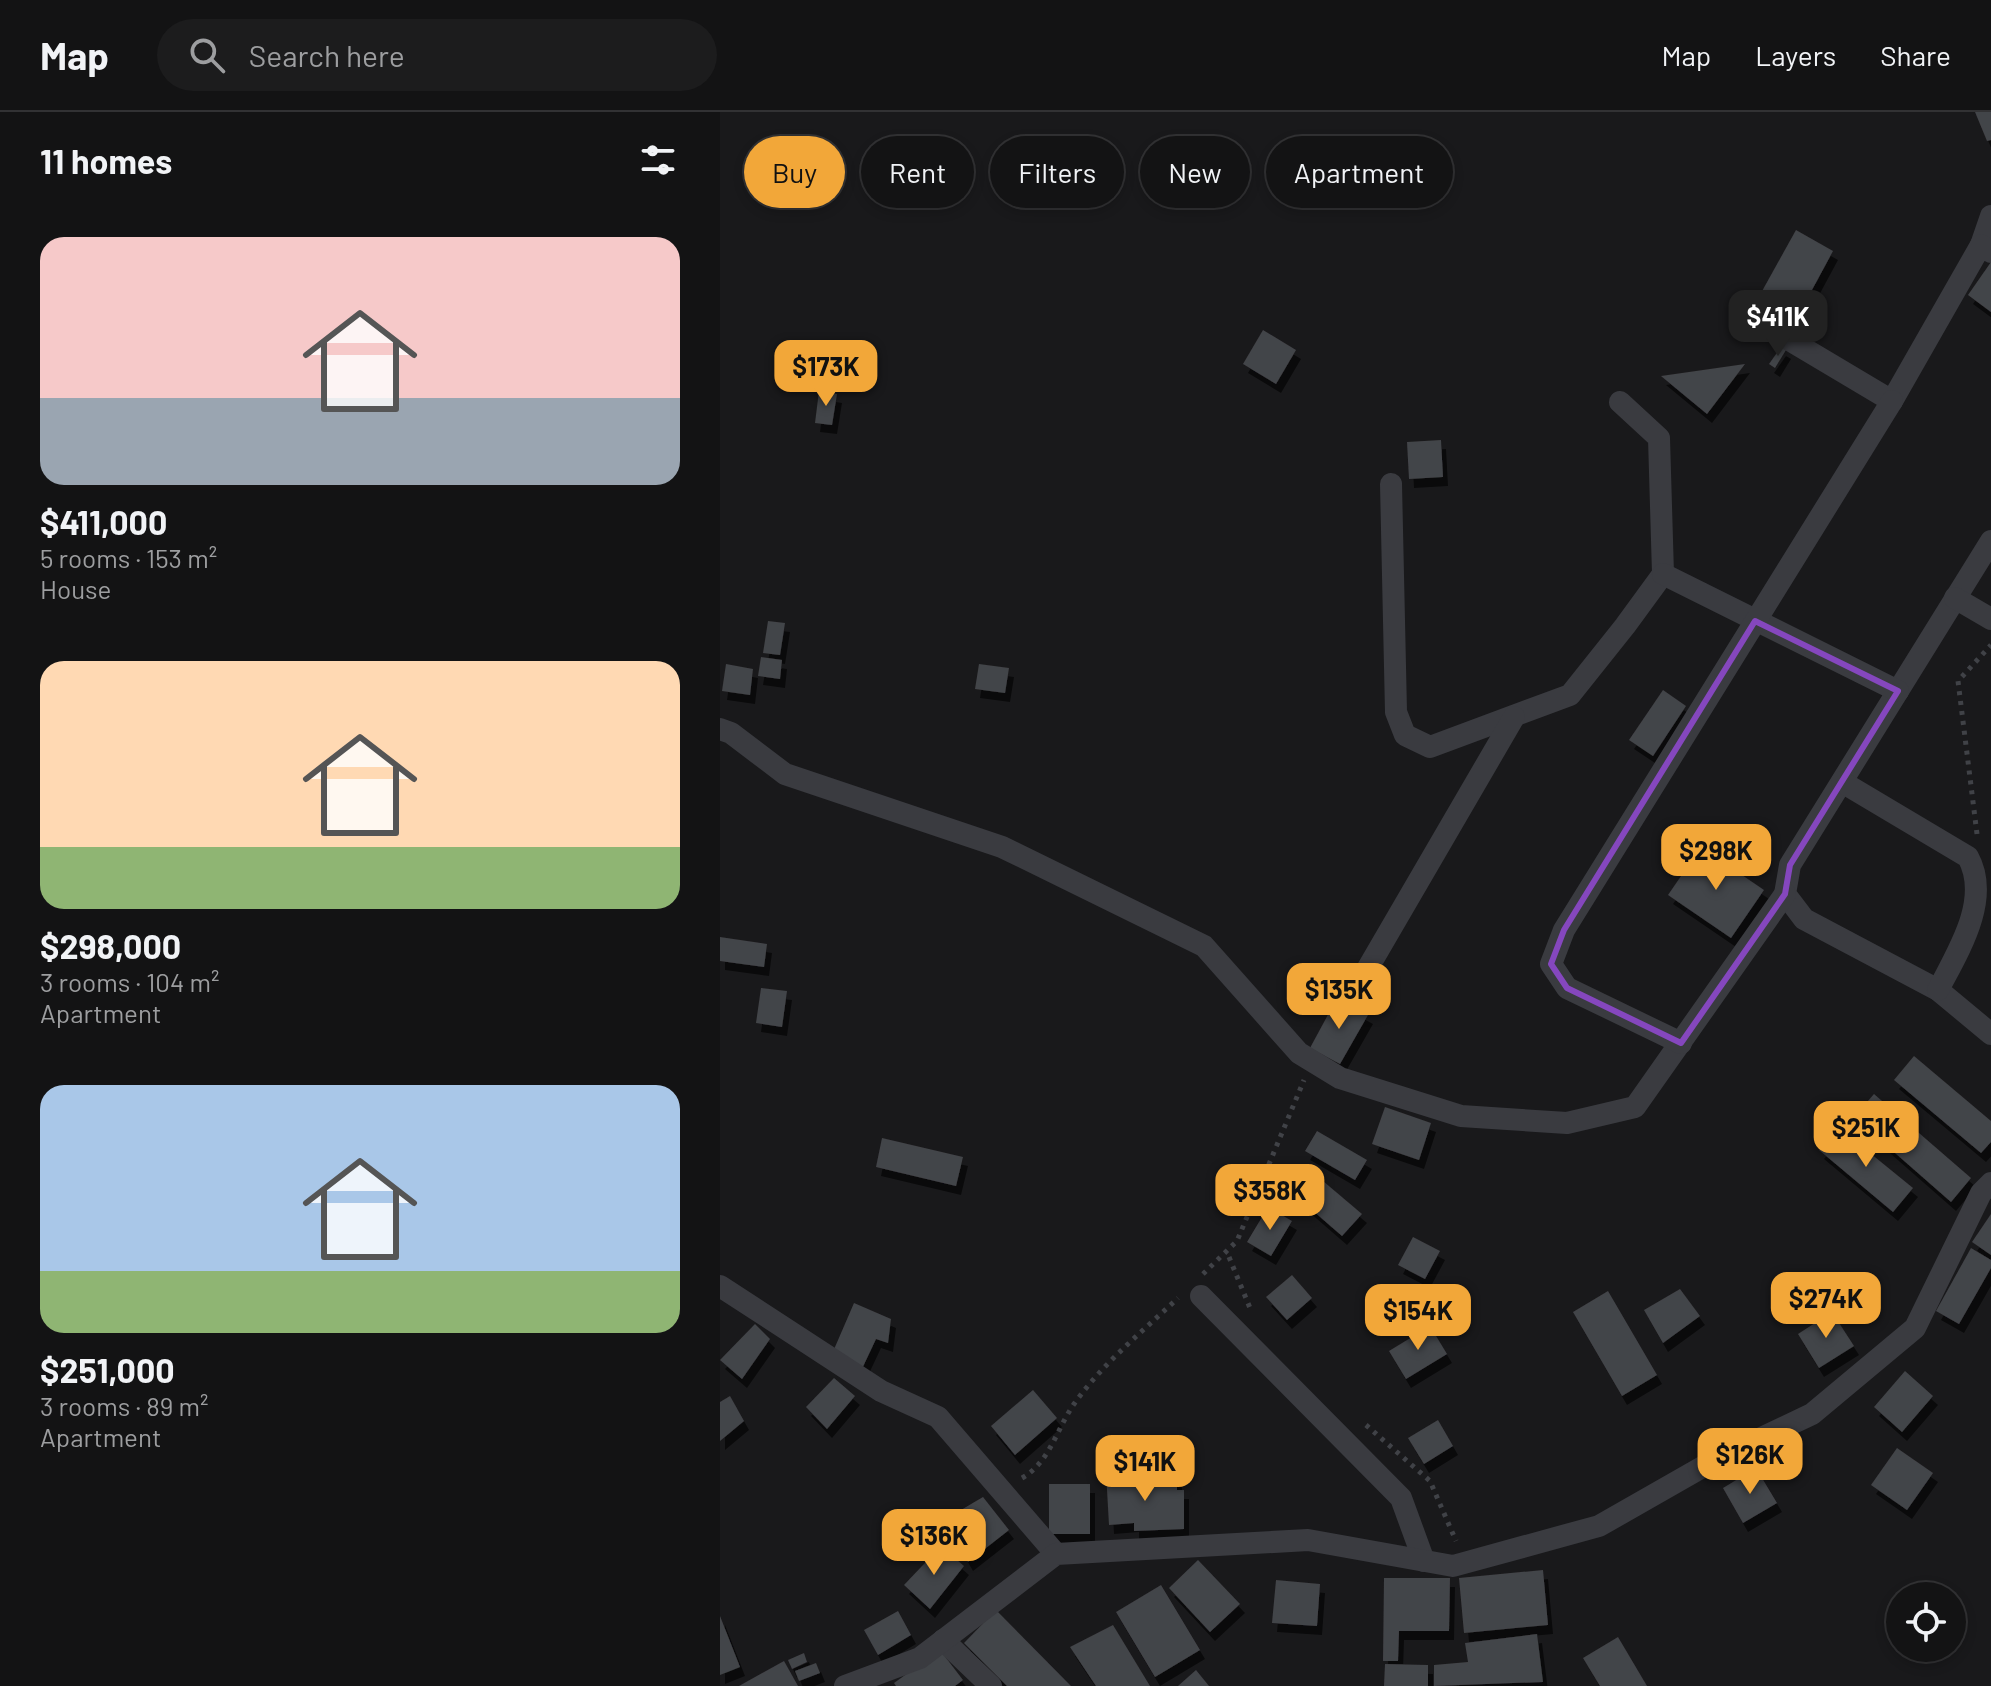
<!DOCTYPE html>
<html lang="en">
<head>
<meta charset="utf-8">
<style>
	body { margin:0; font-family:Barlow,sans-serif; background:#1c1c1d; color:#f1f3f6; height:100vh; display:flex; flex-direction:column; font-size:30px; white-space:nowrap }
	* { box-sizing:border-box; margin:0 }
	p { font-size:26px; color:#9d9ea0 }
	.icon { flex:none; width:44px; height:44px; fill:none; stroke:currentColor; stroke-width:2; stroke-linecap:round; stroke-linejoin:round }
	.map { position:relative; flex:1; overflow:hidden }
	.drawer { display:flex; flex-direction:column; background:#131314; width:720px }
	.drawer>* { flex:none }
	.guide { position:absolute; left:24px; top:24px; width:760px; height:72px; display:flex; gap:16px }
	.controls { position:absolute; left:1166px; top:1470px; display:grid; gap:16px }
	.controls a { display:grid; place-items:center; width:80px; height:80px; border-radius:50%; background:#131314; box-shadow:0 4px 12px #0003,0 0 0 2px #323234; font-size:40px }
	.price { position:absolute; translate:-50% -68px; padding:0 18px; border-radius:16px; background:#f2a739; color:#111; font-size:26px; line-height:52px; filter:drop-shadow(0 2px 4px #0008) }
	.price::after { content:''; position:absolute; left:50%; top:48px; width:24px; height:18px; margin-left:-12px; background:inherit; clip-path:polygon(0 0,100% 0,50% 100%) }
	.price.current { background:#222; color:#fff }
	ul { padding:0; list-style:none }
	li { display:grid; align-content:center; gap:16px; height:424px; padding:0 40px }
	li span { display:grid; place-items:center; height:248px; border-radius:24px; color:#555 }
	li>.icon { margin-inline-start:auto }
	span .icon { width:144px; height:144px; fill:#fffc; stroke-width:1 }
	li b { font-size:34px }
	h2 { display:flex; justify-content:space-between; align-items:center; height:96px; padding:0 40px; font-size:34px }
	.chip { padding:0 28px; border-radius:36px; background:#131314; box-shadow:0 4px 12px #0003,0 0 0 2px #323234; font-size:28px; line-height:72px }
	.chip.current { background:#f2a739; color:#111 }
	header { display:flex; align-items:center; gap:48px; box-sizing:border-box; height:112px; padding:0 40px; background:#131314; border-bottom:2px solid #323234 }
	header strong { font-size:38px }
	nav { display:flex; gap:44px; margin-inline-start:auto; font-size:28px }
	.search { width:560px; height:72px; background:#1c1c1d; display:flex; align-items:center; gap:20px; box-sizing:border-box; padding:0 28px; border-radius:44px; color:#9d9ea0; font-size:30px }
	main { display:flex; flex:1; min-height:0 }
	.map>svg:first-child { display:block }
</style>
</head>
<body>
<header>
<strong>Map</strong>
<div class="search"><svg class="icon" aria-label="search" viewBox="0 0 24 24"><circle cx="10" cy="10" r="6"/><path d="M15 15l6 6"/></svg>Search here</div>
<nav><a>Map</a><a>Layers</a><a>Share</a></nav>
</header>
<main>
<section class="drawer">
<h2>11 homes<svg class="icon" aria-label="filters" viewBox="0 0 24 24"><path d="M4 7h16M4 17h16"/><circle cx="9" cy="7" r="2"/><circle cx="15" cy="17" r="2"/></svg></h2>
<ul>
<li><span style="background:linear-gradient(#f6c9c9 65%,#9aa5b1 0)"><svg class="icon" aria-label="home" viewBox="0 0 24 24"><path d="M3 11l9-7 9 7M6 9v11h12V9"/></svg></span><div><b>$411,000</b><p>5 rooms · 153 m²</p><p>House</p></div></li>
<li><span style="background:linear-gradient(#ffd9b3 75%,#8fb573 0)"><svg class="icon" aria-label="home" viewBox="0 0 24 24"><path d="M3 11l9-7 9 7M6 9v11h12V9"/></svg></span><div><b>$298,000</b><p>3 rooms · 104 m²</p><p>Apartment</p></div></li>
<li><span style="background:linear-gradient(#a9c7e8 75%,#8fb573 0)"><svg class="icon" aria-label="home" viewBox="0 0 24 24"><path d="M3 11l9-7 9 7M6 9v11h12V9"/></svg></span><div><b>$251,000</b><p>3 rooms · 89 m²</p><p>Apartment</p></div></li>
</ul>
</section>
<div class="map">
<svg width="1271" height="1574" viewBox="0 0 1271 1574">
	<defs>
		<filter id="shadow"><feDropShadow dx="5" dy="9" stdDeviation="0" flood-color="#0009"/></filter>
	</defs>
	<rect width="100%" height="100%" fill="#19191b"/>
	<!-- building -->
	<g fill="#434448" filter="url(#shadow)">
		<polygon points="1255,0 1271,0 1271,28 1267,29"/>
		<polygon points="1076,118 1113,139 1079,202 1041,181"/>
		<polygon points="1271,150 1271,200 1248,183"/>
		<polygon points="543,218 576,238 556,272 523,252"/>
		<polygon points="1061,235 1066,238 1055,256 1049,252"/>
		<polygon points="1025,252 987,302 941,264"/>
		<polygon points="99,279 117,282 112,313 95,311"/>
		<polygon points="721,328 723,365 689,367 687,330"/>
		<polygon points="48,509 65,511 60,543 43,541"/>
		<polygon points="41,545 62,548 60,567 38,564"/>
		<polygon points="6,552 33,557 30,583 2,579"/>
		<polygon points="259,552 289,556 285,581 255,577"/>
		<polygon points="943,578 966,594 933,644 909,628"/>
		<polygon points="981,735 1044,778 1011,826 948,783"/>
		<polygon points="0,825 47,832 44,855 0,849"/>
		<polygon points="41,876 67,879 62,915 36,911"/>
		<polygon points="617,886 648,903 620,952 590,936"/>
		<polygon points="1194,944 1271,1009 1271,1030 1261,1041 1174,968"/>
		<polygon points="1154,982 1251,1066 1231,1090 1134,1005"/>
		<polygon points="665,995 711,1011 699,1048 652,1032"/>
		<polygon points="1118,1015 1193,1076 1173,1100 1099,1038"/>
		<polygon points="597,1019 647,1048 635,1068 585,1039"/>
		<polygon points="162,1026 243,1045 236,1074 156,1055"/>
		<polygon points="603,1069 642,1102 622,1124 584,1091"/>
		<polygon points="548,1095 572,1109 551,1144 527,1130"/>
		<polygon points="1271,1102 1271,1143 1252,1130"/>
		<polygon points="693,1125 720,1139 705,1167 678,1153"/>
		<polygon points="1251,1136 1271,1148 1271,1156 1239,1212 1216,1199"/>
		<polygon points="572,1163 592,1186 567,1208 546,1185"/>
		<polygon points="960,1177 980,1204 943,1231 924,1198"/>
		<polygon points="888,1179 937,1263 902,1284 853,1200"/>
		<polygon points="134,1191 171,1207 168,1231 156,1227 140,1261 112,1242"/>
		<polygon points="1112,1200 1134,1234 1099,1256 1078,1222"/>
		<polygon points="35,1212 50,1227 22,1267 0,1248"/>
		<polygon points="710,1214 727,1242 686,1267 669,1239"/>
		<polygon points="1185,1259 1213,1284 1182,1320 1154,1295"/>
		<polygon points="114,1266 135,1284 107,1317 86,1295"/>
		<polygon points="313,1278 337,1306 295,1343 271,1314"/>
		<polygon points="10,1284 24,1309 0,1329 0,1290"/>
		<polygon points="718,1308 733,1334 704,1352 688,1326"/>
		<polygon points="1177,1336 1213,1361 1187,1398 1151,1373"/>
		<polygon points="1036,1356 1057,1391 1023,1411 1003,1376"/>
		<polygon points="413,1359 414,1370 439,1370 440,1365 457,1365 457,1378 464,1378 464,1417 414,1419 414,1411 389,1413 386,1360"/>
		<rect x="329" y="1372" width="41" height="50"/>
		<polygon points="263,1385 289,1418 248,1450 224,1408"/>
		<polygon points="221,1434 244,1454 210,1497 184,1473"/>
		<polygon points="478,1448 520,1492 490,1520 449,1476"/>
		<polygon points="823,1458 828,1513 744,1521 739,1466"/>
		<polygon points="664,1466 730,1466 729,1519 679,1519 678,1549 663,1549"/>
		<polygon points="556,1468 600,1472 597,1514 552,1511"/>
		<polygon points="441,1473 480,1538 435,1565 396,1500"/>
		<polygon points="276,1498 351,1574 287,1574 244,1531"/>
		<polygon points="178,1499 191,1523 158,1543 144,1518"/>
		<polygon points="0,1504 20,1555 0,1563"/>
		<polygon points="393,1513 430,1574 376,1574 350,1535"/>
		<polygon points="817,1522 823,1570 714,1574 714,1553 748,1550 745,1531"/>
		<polygon points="898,1525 927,1574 880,1574 863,1546"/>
		<polygon points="220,1538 243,1568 235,1574 176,1574 174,1571"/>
		<polygon points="84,1541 87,1550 72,1557 68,1548"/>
		<polygon points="64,1549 78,1574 19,1574"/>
		<polygon points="96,1551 100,1561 79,1569 75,1559"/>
		<polygon points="665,1552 708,1553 708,1574 664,1574"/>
		<polygon points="476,1558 489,1574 458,1574"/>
	</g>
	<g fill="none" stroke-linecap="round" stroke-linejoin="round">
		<!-- path -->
		<g stroke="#404247" stroke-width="5" stroke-dasharray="4 6" stroke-linecap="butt">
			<polyline points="1257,722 1238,569 1271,533"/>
			<polyline points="509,1145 530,1196"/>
			<polyline points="483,1162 517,1129 584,968"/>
			<polyline points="646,1313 710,1369 736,1429"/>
			<path d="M 302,1366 C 330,1350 336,1318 354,1292 C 383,1251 422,1220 458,1186"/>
		</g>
		<!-- minor -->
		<g stroke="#3a3b40" stroke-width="22">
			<polyline points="1261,133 1271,104"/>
			<polyline points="1041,211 1172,289 1261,133 1271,140"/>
			<polyline points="671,372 676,600 685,623 710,635 850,583 905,514 943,462 939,326 900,290"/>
			<polyline points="1271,429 1070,753 1065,782 1084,807 1218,878 1271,922"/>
			<polyline points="943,462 1178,579"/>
			<polyline points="1235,486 1271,507"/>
			<polyline points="0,617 11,621 65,662 282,735 484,834 579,941 620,966 741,1004 847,1011 915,995 1065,782"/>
			<path d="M 1122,670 L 1248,745 C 1271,787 1239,838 1218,878"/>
			<polyline points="645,861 794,605"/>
			<polyline points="961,931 847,876 831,852 844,818 1172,289"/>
			<polyline points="0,1174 161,1279 218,1305 336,1442"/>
			<polyline points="481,1184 681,1386 704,1449"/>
			<polyline points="223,1528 271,1574"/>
			<polyline points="125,1574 200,1546 336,1442 588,1428 733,1454 879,1414 993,1349 1092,1302 1195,1216 1261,1081 1271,1071"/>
		</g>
	</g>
	<!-- marked area -->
	<path fill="none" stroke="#8547be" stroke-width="6" stroke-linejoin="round" d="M 1035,509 L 1178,579 L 1070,753 L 1065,782 L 961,931 L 847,876 L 831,852 L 844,818 Z"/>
</svg>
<div class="controls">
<a><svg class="icon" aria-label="locate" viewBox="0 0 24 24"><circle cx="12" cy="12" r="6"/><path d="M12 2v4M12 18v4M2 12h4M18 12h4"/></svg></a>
</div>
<b class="price current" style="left:1058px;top:246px">$411K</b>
<b class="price" style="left:106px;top:296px">$173K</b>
<b class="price" style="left:996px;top:780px">$298K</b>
<b class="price" style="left:619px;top:919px">$135K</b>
<b class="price" style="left:1146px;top:1057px">$251K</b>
<b class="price" style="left:550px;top:1120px">$358K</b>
<b class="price" style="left:1106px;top:1228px">$274K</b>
<b class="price" style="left:698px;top:1240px">$154K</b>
<b class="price" style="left:1030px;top:1384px">$126K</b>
<b class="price" style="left:425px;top:1391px">$141K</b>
<b class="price" style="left:214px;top:1465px">$136K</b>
<div class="guide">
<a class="chip current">Buy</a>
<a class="chip">Rent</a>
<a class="chip">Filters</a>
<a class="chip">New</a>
<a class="chip">Apartment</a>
</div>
</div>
</main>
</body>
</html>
